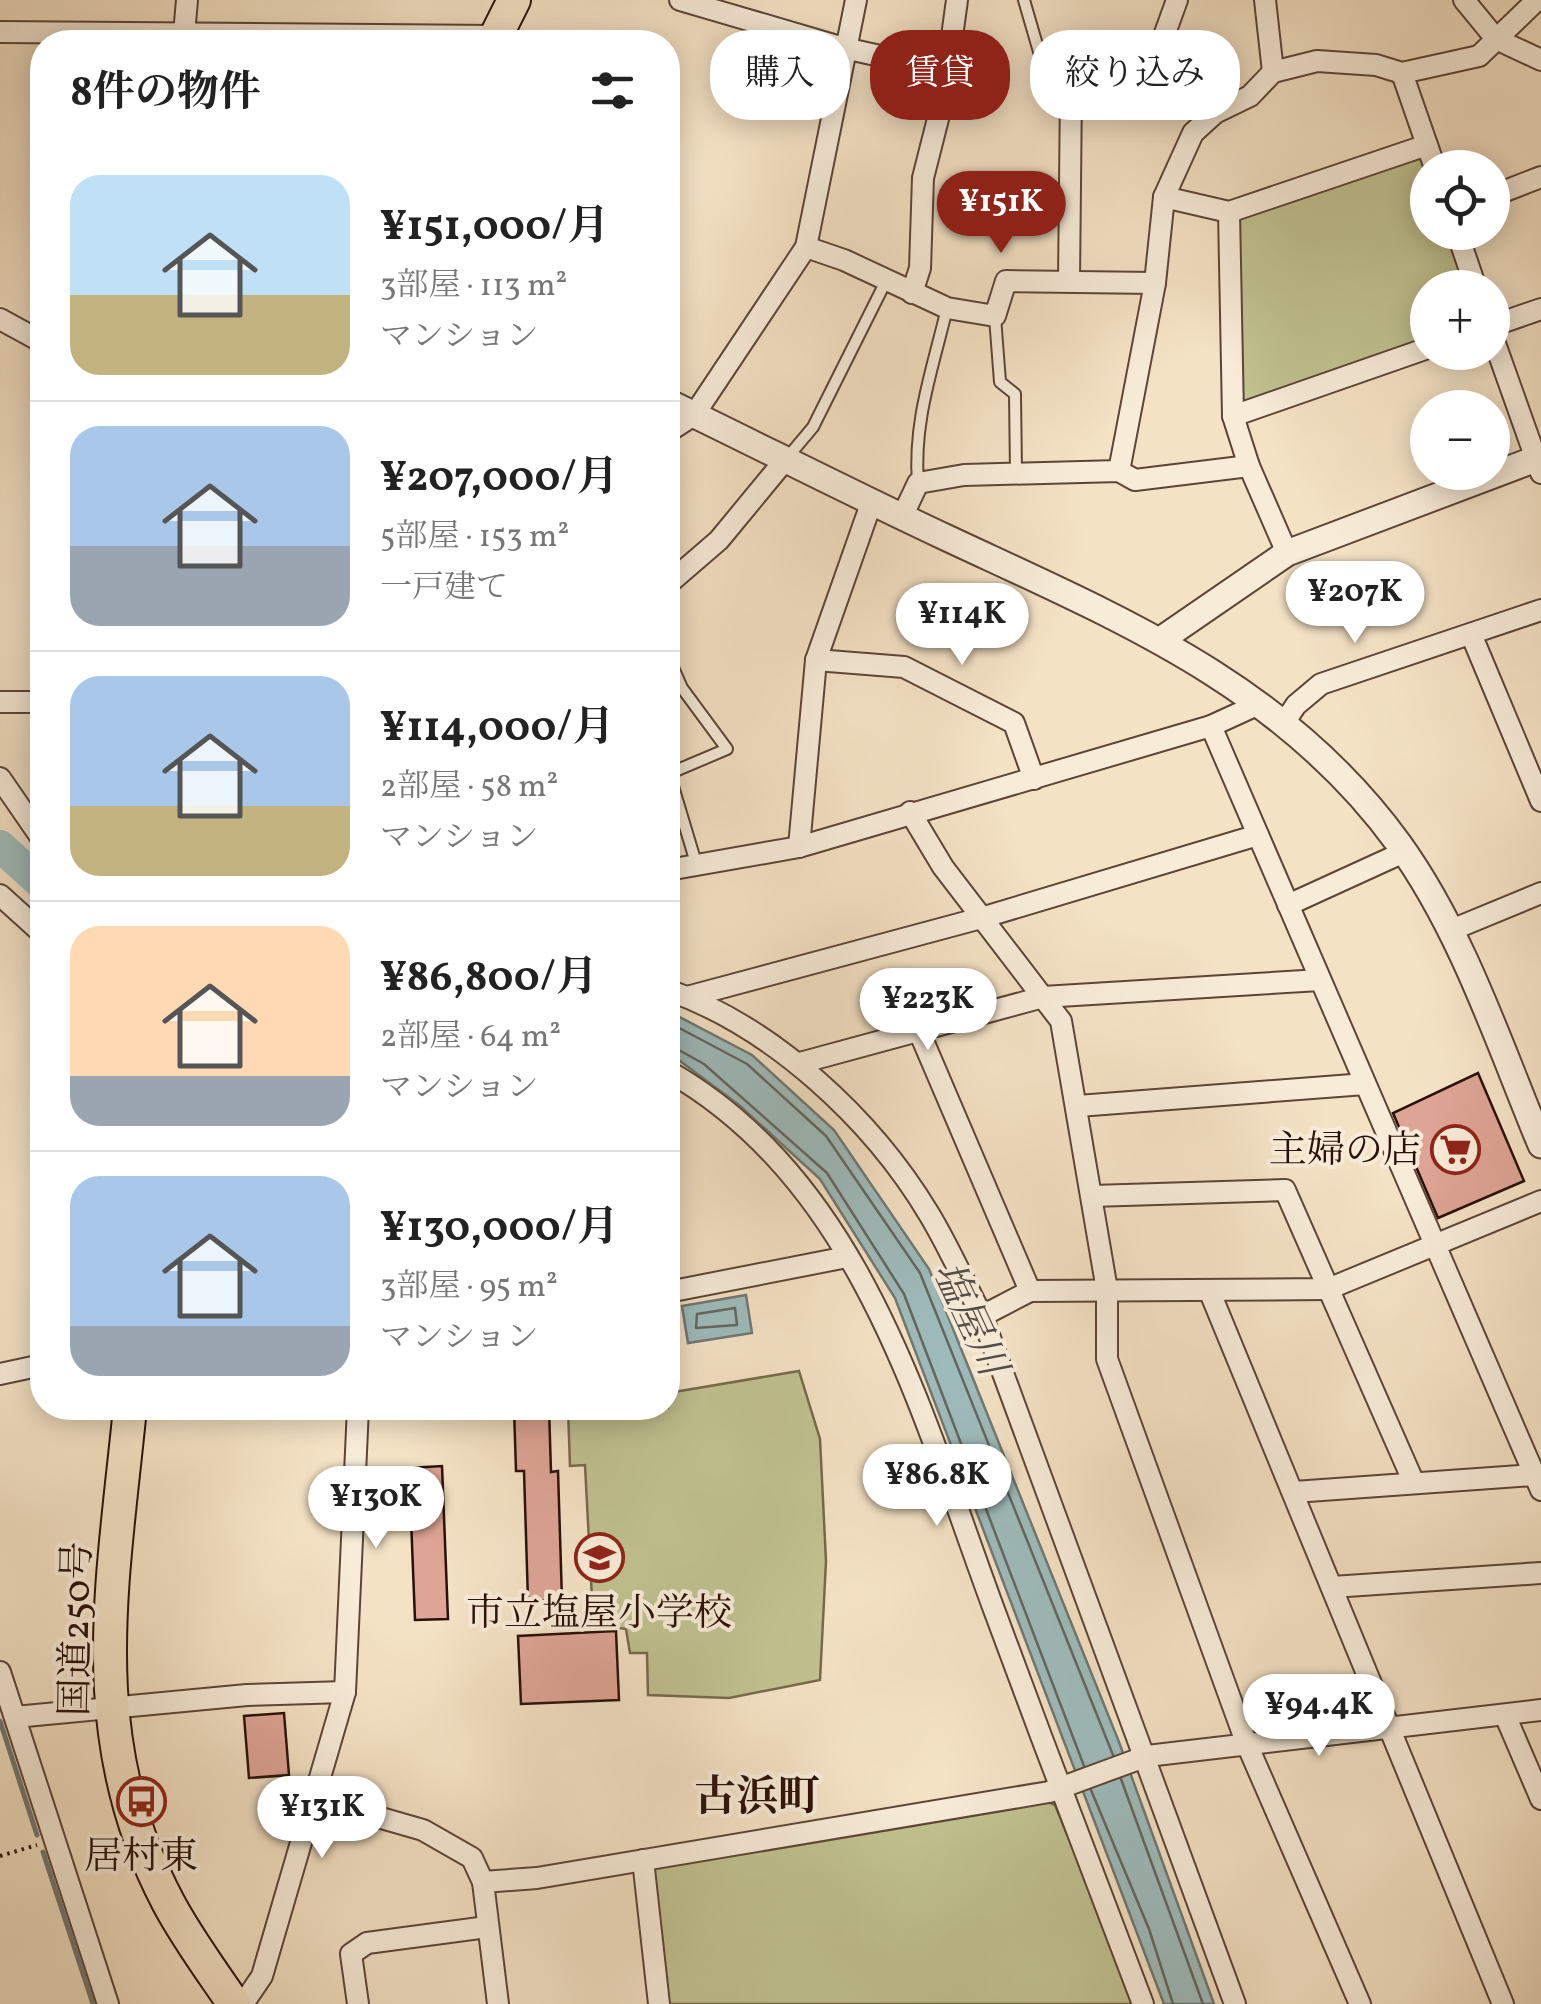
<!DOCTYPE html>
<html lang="ja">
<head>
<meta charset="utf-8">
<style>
	body { margin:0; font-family:Vollkorn,"Noto Serif JP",serif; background:#f6f6f6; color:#222; height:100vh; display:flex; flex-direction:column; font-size:38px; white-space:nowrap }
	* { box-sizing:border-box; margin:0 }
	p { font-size:32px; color:#767676 }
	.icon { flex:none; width:55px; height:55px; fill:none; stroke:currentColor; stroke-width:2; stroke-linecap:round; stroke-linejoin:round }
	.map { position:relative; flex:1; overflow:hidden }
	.sheet { position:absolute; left:30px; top:30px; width:650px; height:1390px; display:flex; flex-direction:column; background:#fff; border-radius:40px; box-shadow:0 5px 25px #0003 }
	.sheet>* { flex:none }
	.hud { position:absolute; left:710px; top:30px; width:680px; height:90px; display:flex; gap:20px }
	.tools { position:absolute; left:1410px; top:150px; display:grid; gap:20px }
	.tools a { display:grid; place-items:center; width:100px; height:100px; border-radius:50%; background:#fff; box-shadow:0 5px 25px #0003; font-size:50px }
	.price { position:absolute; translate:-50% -85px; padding:0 22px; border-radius:35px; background:#fff; color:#222; font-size:32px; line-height:65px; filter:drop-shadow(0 2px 5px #0008) }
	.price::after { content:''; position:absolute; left:50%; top:60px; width:30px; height:22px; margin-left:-15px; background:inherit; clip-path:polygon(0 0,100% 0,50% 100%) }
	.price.selected { background:#8f2418; color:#fff }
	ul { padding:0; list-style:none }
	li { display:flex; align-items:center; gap:30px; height:250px; padding:0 40px }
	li+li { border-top:2px solid #e0e0e0 }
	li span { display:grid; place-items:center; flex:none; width:280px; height:200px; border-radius:30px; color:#555 }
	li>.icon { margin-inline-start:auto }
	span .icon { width:120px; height:120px; fill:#fffc; stroke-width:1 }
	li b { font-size:42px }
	h2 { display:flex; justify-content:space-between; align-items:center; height:120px; padding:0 40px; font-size:42px }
	.chip { padding:0 35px; border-radius:40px; background:#fff; box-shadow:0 5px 25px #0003; font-size:35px; line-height:90px }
	.chip.selected { background:#8f2418; color:#fff }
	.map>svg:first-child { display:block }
</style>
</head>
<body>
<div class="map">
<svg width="1541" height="2004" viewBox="0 0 1541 2004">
	<rect width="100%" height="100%" fill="#f4e2c5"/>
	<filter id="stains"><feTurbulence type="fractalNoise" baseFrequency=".002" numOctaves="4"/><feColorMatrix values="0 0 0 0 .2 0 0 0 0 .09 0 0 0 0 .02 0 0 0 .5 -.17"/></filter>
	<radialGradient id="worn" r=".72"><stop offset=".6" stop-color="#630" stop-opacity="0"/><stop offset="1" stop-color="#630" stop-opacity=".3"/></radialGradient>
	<!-- green -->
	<g fill="#c1c291" stroke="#766a4c" stroke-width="2.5">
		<polygon points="1413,154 1423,157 1427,170 1428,232 1450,233 1469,287 1428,288 1427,339 1247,402 1238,396 1235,223 1241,215"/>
		<polygon points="799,1371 820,1439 826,1561 820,1680 729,1698 648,1695 647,1653 630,1653 626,1629 602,1625 602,1600 592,1599 585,1465 570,1466 568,1408 668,1408 668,1393"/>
		<polygon points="1041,1799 1055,1805 1137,2004 665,2004 652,1868"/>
	</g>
	<!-- water -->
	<g fill="#9ebcbc" stroke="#707874" stroke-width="2.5">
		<polygon points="668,1011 752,1055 834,1130 929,1269 1119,1742 1214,2004 1164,2004 895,1298 820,1179 739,1105 668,1052"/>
		<polygon points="746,1295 752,1333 688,1343 682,1306"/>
	</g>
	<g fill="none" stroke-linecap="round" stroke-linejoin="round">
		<!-- shore -->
		<g stroke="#646662" stroke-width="2.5">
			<polyline points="668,1022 747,1064 826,1136 920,1273 1113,1755"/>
			<polyline points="668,1044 704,1064 827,1173 904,1294 1084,1766"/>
			<polygon points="735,1308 737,1325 696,1328 697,1314"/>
			<polyline points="1121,1779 1203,2004"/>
			<polyline points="1091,1790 1149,1929 1173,2004"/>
		</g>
		<!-- stream -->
		<g stroke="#707874" stroke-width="5">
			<polyline points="0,1721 37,1835"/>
			<polyline points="43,1852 93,2004"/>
		</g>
		<!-- river -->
		<polyline stroke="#9ebcbc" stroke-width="32" points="0,846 42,884"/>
	</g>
	<!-- building -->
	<g fill="#dea495" stroke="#2a1108" stroke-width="2.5">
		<polygon points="1478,1073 1524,1181 1438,1218 1393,1113"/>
		<polygon points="514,1408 549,1408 551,1472 558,1471 562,1600 528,1601 524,1471 516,1471"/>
		<polygon points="442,1466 448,1619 415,1620 409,1468"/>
		<polygon points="616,1631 619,1700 521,1704 518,1636"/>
		<polygon points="284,1713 289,1775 249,1778 244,1716"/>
	</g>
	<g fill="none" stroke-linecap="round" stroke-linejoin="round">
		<defs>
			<g id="service">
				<polyline points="1024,0 1051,93 1071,89"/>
				<polyline points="995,317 1000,382 1015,394 1016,473"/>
				<polyline points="787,458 813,427 886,281"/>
				<path d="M 918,483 C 913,421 933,368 947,308"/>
				<polyline points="668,656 682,688 727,749 668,774"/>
				<polyline points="669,773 696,863"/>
			</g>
			<g id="minor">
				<polyline points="680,0 844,48 948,71"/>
				<polyline points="1265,0 1273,72"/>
				<polyline points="1464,0 1496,39 1541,60"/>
				<polyline points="0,32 497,36"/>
				<polyline points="184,34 187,0"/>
				<polyline points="1402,73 1435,168"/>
				<polyline points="1492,196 1541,177"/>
				<polyline points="1164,197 1229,212 1427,145"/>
				<polyline points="1229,212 1233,416 1249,466 1287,553"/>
				<polyline points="1457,232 1476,288"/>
				<polyline points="806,247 844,260 947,308 995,316 1006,281 1155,283"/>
				<polyline points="1069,281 1071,89 1147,83 1177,0"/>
				<polyline points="912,293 920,268 923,178 944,95 957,0"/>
				<polyline points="0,319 42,342"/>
				<polyline points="1492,326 1541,309"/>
				<polyline points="1492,335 1541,473"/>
				<polyline points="1233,416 1428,348"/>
				<polyline points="668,432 694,415 806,247 856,0"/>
				<polyline points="1119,471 1155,283 1164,197 1193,133 1215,113 1250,96 1273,72 1317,61 1376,65 1402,73 1479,56 1537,0"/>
				<polyline points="902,517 918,483 964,475 1119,471 1135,480 1249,466"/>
				<polyline points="668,584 719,540 785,460"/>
				<polyline points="1471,634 1541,801"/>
				<polyline points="816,660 904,667 1014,723 1034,779"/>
				<polyline points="0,702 42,702"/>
				<polyline points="1284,723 1296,705 1321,684 1541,610"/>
				<polyline points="1211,726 1541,1490"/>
				<polyline points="0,778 42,839"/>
				<polyline points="910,812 943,867 1061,1021 1107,1290 1107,1359 1246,1742 1360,2004"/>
				<polyline points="799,847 816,660 872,501"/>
				<polyline points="668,870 799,847 1211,726 1259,704"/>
				<polyline points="0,895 42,933"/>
				<polyline points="1288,905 1404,852"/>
				<polyline points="1449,931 1541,893"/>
				<path d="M 668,990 C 773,1027 872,1119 929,1214 C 949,1247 964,1282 982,1316 L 1235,2004"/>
				<polyline points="687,997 981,918 1258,835"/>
				<polyline points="918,1029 1030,1291"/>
				<polyline points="800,1063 1043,997 1320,980"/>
				<path d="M 668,1071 C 864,1183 922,1417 996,1615 C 1044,1745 1093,1874 1143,2004"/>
				<polyline points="1078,1106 1365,1084"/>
				<polyline points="1092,1196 1285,1190 1414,1483"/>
				<polyline points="1209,1290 1503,2004"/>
				<polyline points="668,1292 847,1257"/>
				<polyline points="982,1316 1030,1291 1328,1289 1541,1201"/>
				<polyline points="0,1374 42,1365"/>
				<polyline points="1294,1492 1534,1475"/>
				<polyline points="1332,1587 1541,1573"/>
				<polyline points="0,1672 108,2004"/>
				<polyline points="1505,1715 1541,1799"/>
				<polyline points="15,1717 247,1695 345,1692"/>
				<polyline points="315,1799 423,1830 472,1858 483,1882 498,2004"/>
				<polyline points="643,1860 659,2004"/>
				<polyline points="483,1882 537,1878 1049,1792 1147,1756 1541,1710"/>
				<polyline points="243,2004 262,1976 345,1692 358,1408"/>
				<polyline points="358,2004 351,1954 367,1943 487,1927"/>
			</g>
			<g id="tertiary">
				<path d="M 668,402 C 761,447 853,494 947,538 C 1118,618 1284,685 1399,844 C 1463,933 1499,1044 1541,1145"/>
				<polyline points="1162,639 1287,553 1541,457"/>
			</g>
			<g id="trunk">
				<polyline points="493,42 514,0"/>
				<path d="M 130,1408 C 113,1582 81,1737 168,1902 C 187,1938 211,1970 234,2004"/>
			</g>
		</defs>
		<!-- service casing -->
		<use href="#service" stroke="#5c4537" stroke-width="14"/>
		<!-- minor casing -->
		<use href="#minor" stroke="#5c4537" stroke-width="24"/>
		<!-- tertiary casing -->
		<use href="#tertiary" stroke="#5c4537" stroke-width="29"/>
		<!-- trunk casing -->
		<use href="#trunk" stroke="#2a1108" stroke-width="36"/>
		<!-- path -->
		<polyline stroke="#2a1108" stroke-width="4" stroke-dasharray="2.5 5" stroke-linecap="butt" points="0,1856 37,1845"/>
		<!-- service -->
		<use href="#service" stroke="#f8ecd9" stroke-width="10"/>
		<!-- minor -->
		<use href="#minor" stroke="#f8ecd9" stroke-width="20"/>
		<!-- tertiary -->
		<use href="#tertiary" stroke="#f8ecd9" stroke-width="25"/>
		<!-- trunk -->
		<use href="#trunk" stroke="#f4e2c5" stroke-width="32"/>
	</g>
	<!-- icons -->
	<defs>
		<symbol id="supermarket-ring" viewBox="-11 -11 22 22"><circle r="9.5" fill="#f8ecd9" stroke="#8f2418" stroke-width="1.5"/><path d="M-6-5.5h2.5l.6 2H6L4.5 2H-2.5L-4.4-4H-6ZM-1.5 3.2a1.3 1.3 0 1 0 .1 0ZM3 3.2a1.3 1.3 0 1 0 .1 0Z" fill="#8f2418"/></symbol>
		<symbol id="school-ring" viewBox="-11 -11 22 22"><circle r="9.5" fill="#f8ecd9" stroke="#8f2418" stroke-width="1.5"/><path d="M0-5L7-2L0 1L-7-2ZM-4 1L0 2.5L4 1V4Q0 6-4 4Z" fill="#8f2418"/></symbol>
		<symbol id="bus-ring" viewBox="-11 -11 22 22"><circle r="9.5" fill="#f8ecd9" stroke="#8f2418" stroke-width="1.5"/><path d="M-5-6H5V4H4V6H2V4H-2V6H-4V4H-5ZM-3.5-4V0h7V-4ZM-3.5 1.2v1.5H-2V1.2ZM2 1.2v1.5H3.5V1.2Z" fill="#8f2418"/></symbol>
	</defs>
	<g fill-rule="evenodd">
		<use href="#supermarket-ring" x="1428" y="1122" width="55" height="55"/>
		<use href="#school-ring" x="572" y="1530" width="55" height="55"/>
		<use href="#bus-ring" x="114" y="1774" width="55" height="55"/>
	</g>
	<g text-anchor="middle" stroke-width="8" stroke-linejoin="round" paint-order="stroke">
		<!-- poi labels -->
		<g font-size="38" fill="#2a1108" stroke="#f8ecd9">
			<text x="1421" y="1162" text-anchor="end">主婦の店</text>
			<text x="599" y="1625">市立塩屋小学校</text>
			<text x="141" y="1868">居村東</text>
		</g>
		<!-- street labels -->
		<g font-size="38" fill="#2a1108" stroke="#f8ecd9">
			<text transform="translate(75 1629) rotate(-89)" y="13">国道250号</text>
		</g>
		<!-- water labels -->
		<g font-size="40" font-style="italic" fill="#534d47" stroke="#f8ecd9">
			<text transform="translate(971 1318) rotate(65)" y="14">塩屋川</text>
		</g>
		<!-- quarter labels -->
		<g font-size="42" font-weight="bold" fill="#2a1108" stroke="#f8ecd9">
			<text x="757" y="1810">古浜町</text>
		</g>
	</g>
	<rect width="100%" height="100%" filter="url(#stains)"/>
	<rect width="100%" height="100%" fill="url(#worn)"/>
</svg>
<div class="tools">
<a><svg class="icon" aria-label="locate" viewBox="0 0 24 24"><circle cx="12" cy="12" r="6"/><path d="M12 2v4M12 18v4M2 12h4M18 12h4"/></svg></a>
<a>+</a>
<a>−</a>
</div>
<b class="price selected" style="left:1001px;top:256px">¥151K</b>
<b class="price" style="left:1355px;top:646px">¥207K</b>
<b class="price" style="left:962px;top:668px">¥114K</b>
<b class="price" style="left:928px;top:1053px">¥223K</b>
<b class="price" style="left:937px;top:1529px">¥86.8K</b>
<b class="price" style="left:376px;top:1551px">¥130K</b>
<b class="price" style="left:1319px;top:1759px">¥94.4K</b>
<b class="price" style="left:322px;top:1861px">¥131K</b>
<div class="hud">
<a class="chip">購入</a>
<a class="chip selected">賃貸</a>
<a class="chip">絞り込み</a>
</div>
<section class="sheet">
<h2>8件の物件<svg class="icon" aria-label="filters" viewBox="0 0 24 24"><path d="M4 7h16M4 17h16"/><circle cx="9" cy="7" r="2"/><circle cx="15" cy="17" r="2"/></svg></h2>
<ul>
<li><span style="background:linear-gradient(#bfe0f5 60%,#c2b280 0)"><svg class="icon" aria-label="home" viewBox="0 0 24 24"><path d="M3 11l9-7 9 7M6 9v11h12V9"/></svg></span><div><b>¥151,000/月</b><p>3部屋 · 113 m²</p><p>マンション</p></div></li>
<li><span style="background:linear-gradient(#a9c7e8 60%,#9aa5b1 0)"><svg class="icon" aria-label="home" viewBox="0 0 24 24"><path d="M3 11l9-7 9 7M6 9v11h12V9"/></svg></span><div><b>¥207,000/月</b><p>5部屋 · 153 m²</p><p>一戸建て</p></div></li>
<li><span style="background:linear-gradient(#a9c7e8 65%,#c2b280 0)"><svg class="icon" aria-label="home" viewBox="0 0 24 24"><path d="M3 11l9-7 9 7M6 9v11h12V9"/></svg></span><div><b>¥114,000/月</b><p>2部屋 · 58 m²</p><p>マンション</p></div></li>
<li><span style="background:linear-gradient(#ffd9b3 75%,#9aa5b1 0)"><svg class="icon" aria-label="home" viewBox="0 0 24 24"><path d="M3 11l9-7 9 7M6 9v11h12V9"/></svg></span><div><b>¥86,800/月</b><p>2部屋 · 64 m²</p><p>マンション</p></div></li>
<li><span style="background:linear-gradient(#a9c7e8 75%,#9aa5b1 0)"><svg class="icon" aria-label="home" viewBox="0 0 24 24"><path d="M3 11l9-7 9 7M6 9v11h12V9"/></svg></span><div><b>¥130,000/月</b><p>3部屋 · 95 m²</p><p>マンション</p></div></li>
</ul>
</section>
</div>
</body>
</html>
